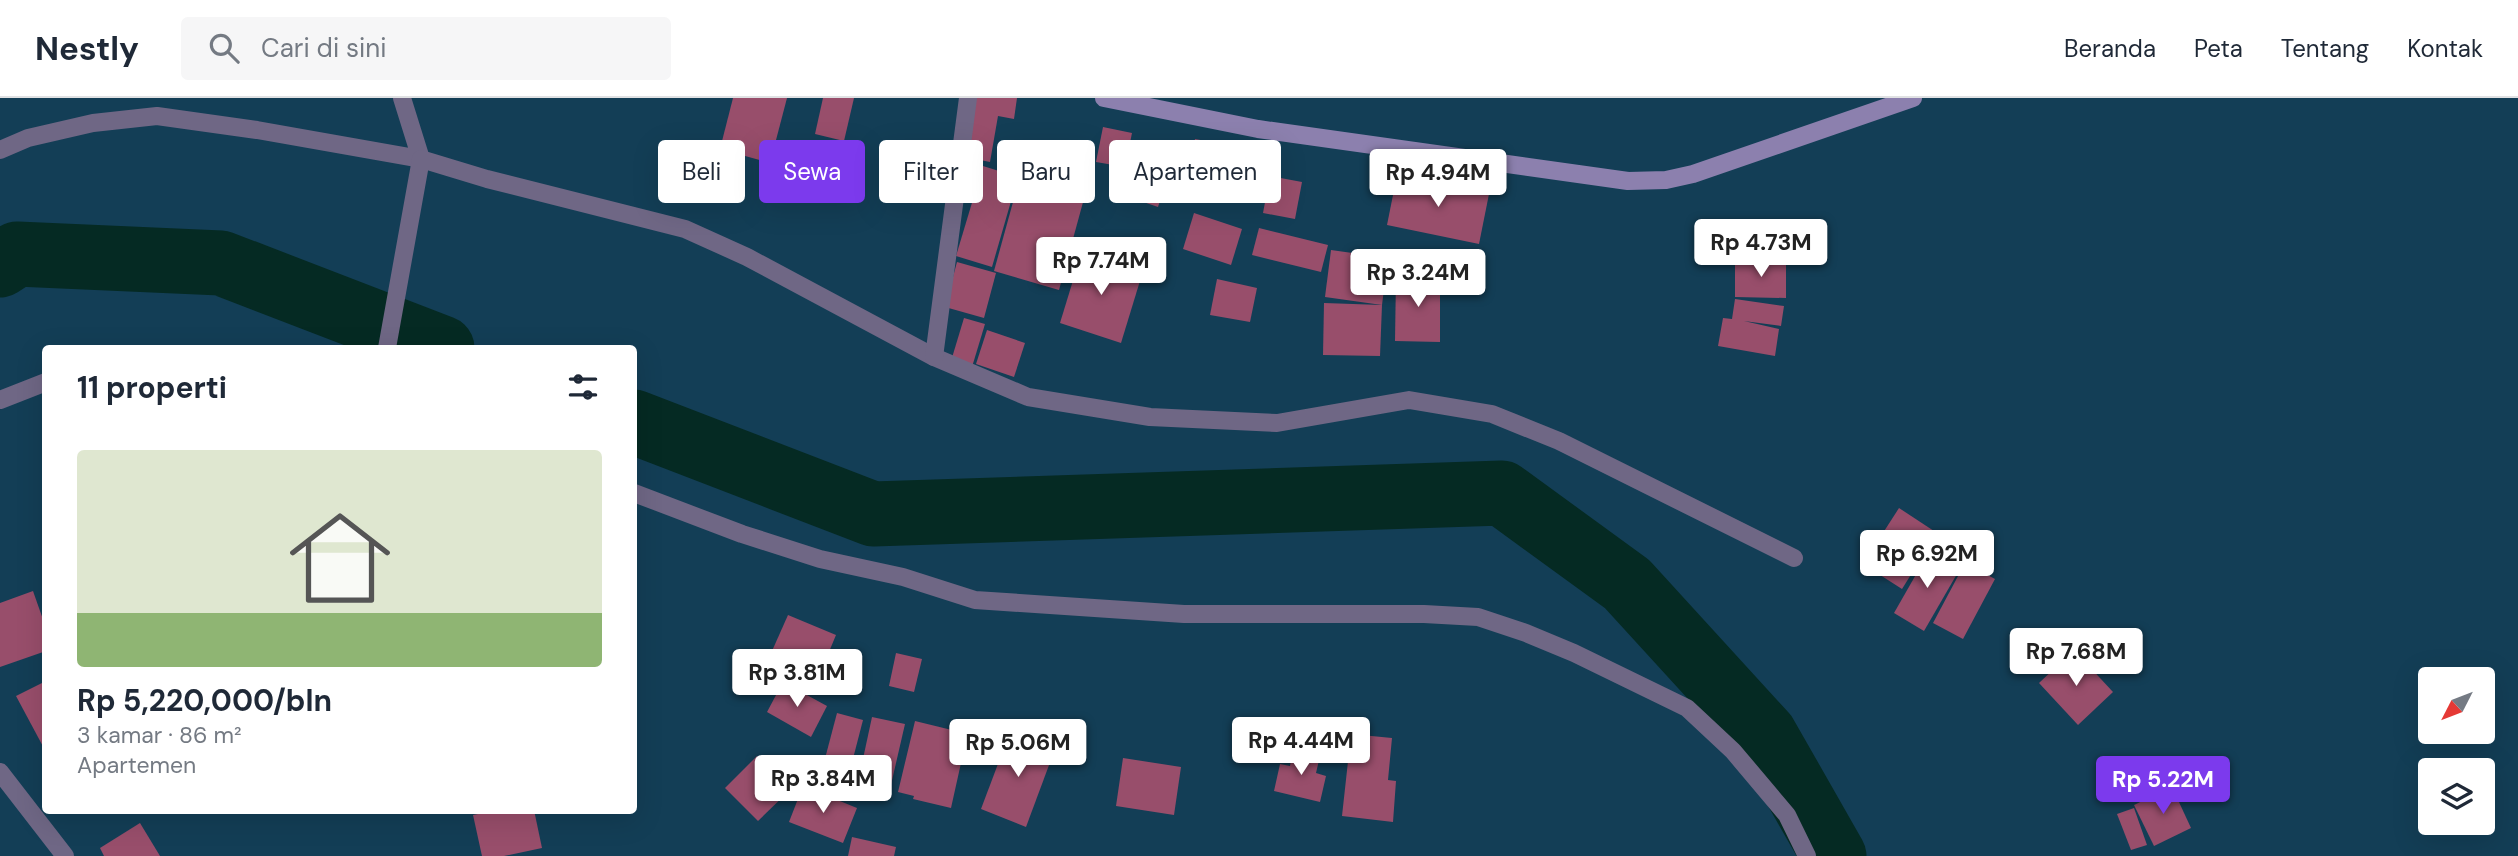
<!DOCTYPE html>
<html lang="id">
<head>
<meta charset="utf-8">
<style>
	body { margin:0; font-family:"DM Sans",sans-serif; background:#f6f6f7; color:#1f2937; height:100vh; display:flex; flex-direction:column; font-size:26px; white-space:nowrap }
	* { box-sizing:border-box; margin:0 }
	p { font-size:23px; color:#747a83 }
	.icon { flex:none; width:38px; height:38px; fill:none; stroke:currentColor; stroke-width:2; stroke-linecap:round; stroke-linejoin:round }
	.map { position:relative; flex:1; overflow:hidden }
	.drawer { position:absolute; left:42px; top:247px; width:595px; height:469px; display:flex; flex-direction:column; background:#fff; border-radius:7px; box-shadow:0 7px 28px #0002 }
	.drawer>* { flex:none }
	.guide { position:absolute; left:658px; top:42px; width:665px; height:63px; display:flex; gap:14px }
	.needle { width:46px; rotate:228deg }
	.controls { position:absolute; left:2418px; top:569px; display:grid; gap:14px }
	.controls a { display:grid; place-items:center; width:77px; height:77px; border-radius:7px; background:#fff; box-shadow:0 7px 28px #0002; font-size:35px }
	.price { position:absolute; translate:-50% -60px; padding:0 16px; border-radius:7px; background:#fff; color:#222; font-size:23px; line-height:46px; filter:drop-shadow(0 2px 4px #0008) }
	.price::after { content:''; position:absolute; left:50%; top:42px; width:21px; height:16px; margin-left:-10px; background:inherit; clip-path:polygon(0 0,100% 0,50% 100%) }
	.price.on { background:#7c3aed; color:#fff }
	ul { padding:0; list-style:none }
	li { display:grid; align-content:center; gap:14px; height:371px; padding:0 35px }
	li span { display:grid; place-items:center; height:217px; border-radius:7px; color:#555 }
	li>.icon { margin-inline-start:auto }
	span .icon { width:126px; height:126px; fill:#fffc; stroke-width:1 }
	li b { font-size:30px }
	h2 { display:flex; justify-content:space-between; align-items:center; height:84px; padding:0 35px; font-size:30px }
	.pill { padding:0 24px; border-radius:7px; background:#fff; box-shadow:0 7px 28px #0002; font-size:24px; line-height:63px }
	.pill.on { background:#7c3aed; color:#fff }
	header { display:flex; align-items:center; gap:42px; box-sizing:border-box; height:98px; padding:0 35px; background:#fff; border-bottom:2px solid #e0e1e3 }
	header strong { font-size:33px }
	nav { display:flex; gap:38px; margin-inline-start:auto; font-size:24px }
	.search { width:490px; height:63px; background:#f6f6f7; display:flex; align-items:center; gap:18px; box-sizing:border-box; padding:0 24px; border-radius:7px; color:#747a83; font-size:26px }
	.map>svg:first-child { display:block }
</style>
</head>
<body>
<header>
<strong>Nestly</strong>
<div class="search"><svg class="icon" aria-label="search" viewBox="0 0 24 24"><circle cx="10" cy="10" r="6"/><path d="M15 15l6 6"/></svg>Cari di sini</div>
<nav><a>Beranda</a><a>Peta</a><a>Tentang</a><a>Kontak</a></nav>
</header>
<div class="map">
<svg width="2518" height="758" viewBox="0 0 2518 758">
	<rect width="100%" height="100%" fill="#133e56"/>
	<g fill="none" stroke-linecap="round" stroke-linejoin="round">
		<!-- river -->
		<g stroke="#052a23" stroke-width="65">
			<polyline points="0,167 17,156 221,165 442,250"/>
			<polyline points="634,324 873,416 1502,395 1627,486 1765,637 1834,758"/>
		</g>
	</g>
	<!-- building -->
	<g fill="#984e6b">
		<polygon points="733,0 787,0 770,65 720,51"/>
		<polygon points="823,0 854,0 844,43 815,36"/>
		<polygon points="975,0 1017,0 1014,21 998,18 990,64 965,59"/>
		<polygon points="1103,29 1132,35 1125,69 1096,64"/>
		<polygon points="1195,41 1217,45 1211,73 1190,69"/>
		<polygon points="1026,57 1091,75 1059,192 994,173"/>
		<polygon points="1138,58 1171,69 1158,109 1126,98"/>
		<polygon points="983,68 1018,79 992,169 956,158"/>
		<polygon points="1397,77 1489,96 1479,146 1387,127"/>
		<polygon points="1270,78 1302,84 1295,121 1263,115"/>
		<polygon points="1194,115 1242,131 1231,167 1183,151"/>
		<polygon points="1259,130 1328,147 1321,174 1252,157"/>
		<polygon points="1331,152 1388,160 1382,207 1325,199"/>
		<polygon points="1082,153 1143,173 1121,245 1060,225"/>
		<polygon points="1735,162 1786,162 1786,200 1735,199"/>
		<polygon points="957,164 996,175 984,220 945,209"/>
		<polygon points="1396,178 1440,179 1440,244 1395,243"/>
		<polygon points="1217,181 1257,190 1250,224 1210,217"/>
		<polygon points="1735,201 1784,208 1781,228 1744,223 1779,231 1775,258 1718,248 1723,220 1732,221"/>
		<polygon points="1324,205 1382,207 1380,258 1323,257"/>
		<polygon points="964,220 985,226 972,269 951,263"/>
		<polygon points="987,232 1025,245 1014,279 976,266"/>
		<polygon points="1899,410 1937,435 1902,491 1863,466"/>
		<polygon points="1930,452 1961,469 1924,533 1894,515"/>
		<polygon points="1965,465 1995,481 1963,541 1933,525"/>
		<polygon points="33,493 46,530 46,553 0,569 0,505"/>
		<polygon points="788,517 836,537 821,573 772,553"/>
		<polygon points="2074,552 2113,594 2078,627 2039,585"/>
		<polygon points="896,555 922,561 914,594 889,588"/>
		<polygon points="46,583 46,654 16,598"/>
		<polygon points="783,584 827,608 811,639 767,614"/>
		<polygon points="837,615 863,622 848,680 822,672"/>
		<polygon points="872,619 905,626 890,691 858,684"/>
		<polygon points="915,623 960,634 953,663 961,665 951,710 913,701 914,698 898,694"/>
		<polygon points="1010,634 1055,651 1026,729 981,711"/>
		<polygon points="1351,636 1392,640 1388,682 1396,683 1393,724 1342,718"/>
		<polygon points="1293,651 1320,658 1316,675 1326,678 1320,704 1274,693 1280,666 1290,668"/>
		<polygon points="757,658 791,691 758,723 725,690"/>
		<polygon points="1123,660 1181,669 1174,717 1116,708"/>
		<polygon points="803,688 857,710 843,745 789,724"/>
		<polygon points="2172,689 2191,730 2154,748 2134,707"/>
		<polygon points="2134,710 2147,747 2131,752 2117,716"/>
		<polygon points="498,712 534,712 542,750 504,758 482,758 473,717"/>
		<polygon points="140,725 160,758 104,758 100,750"/>
		<polygon points="852,739 896,749 894,758 848,758"/>
	</g>
	<g fill="none" stroke-linecap="round" stroke-linejoin="round">
		<!-- street -->
		<g stroke="#6f6785" stroke-width="18">
			<polyline points="0,52 28,40 93,25 157,18 257,32 421,61 402,0"/>
			<polyline points="387,250 421,61 487,81 685,131 747,159 934,259 1028,299 1150,319 1277,325 1409,302 1492,316 1559,343 1794,460"/>
			<polyline points="934,259 968,0"/>
			<polyline points="0,302 46,284"/>
			<polyline points="634,395 742,436 820,461 903,479 975,502 1184,516 1424,516 1478,519 1526,535 1574,555 1687,610 1733,653 1787,717 1807,758"/>
			<polyline points="0,674 65,758"/>
		</g>
		<!-- secondary -->
		<polyline stroke="#8c80ae" stroke-width="18" points="1104,0 1258,31 1628,83 1666,82 1693,76 1913,0"/>
	</g>
</svg>
<div class="controls">
<a><svg class="needle" viewBox="-14 -14 28 28"><path d="M0-13l5 13h-10z" fill="#e53935"/><path d="M0 13l5-13h-10z" fill="#747a83"/></svg></a>
<a><svg class="icon" aria-label="layers" viewBox="0 0 24 24"><path d="M12 4l9 5-9 5-9-5zM3 14l9 5 9-5"/></svg></a>
</div>
<b class="price" style="left:1438px;top:111px">Rp 4.94M</b>
<b class="price" style="left:1761px;top:181px">Rp 4.73M</b>
<b class="price" style="left:1101px;top:199px">Rp 7.74M</b>
<b class="price" style="left:1418px;top:211px">Rp 3.24M</b>
<b class="price" style="left:1927px;top:492px">Rp 6.92M</b>
<b class="price" style="left:2076px;top:590px">Rp 7.68M</b>
<b class="price" style="left:797px;top:611px">Rp 3.81M</b>
<b class="price" style="left:1301px;top:679px">Rp 4.44M</b>
<b class="price" style="left:1018px;top:681px">Rp 5.06M</b>
<b class="price" style="left:823px;top:717px">Rp 3.84M</b>
<b class="price on" style="left:2163px;top:718px">Rp 5.22M</b>
<div class="guide">
<a class="pill">Beli</a>
<a class="pill on">Sewa</a>
<a class="pill">Filter</a>
<a class="pill">Baru</a>
<a class="pill">Apartemen</a>
</div>
<section class="drawer">
<h2>11 properti<svg class="icon" aria-label="filters" viewBox="0 0 24 24"><path d="M4 7h16M4 17h16"/><circle cx="9" cy="7" r="2"/><circle cx="15" cy="17" r="2"/></svg></h2>
<ul>
<li><span style="background:linear-gradient(#dfe7d0 75%,#8fb573 0)"><svg class="icon" aria-label="home" viewBox="0 0 24 24"><path d="M3 11l9-7 9 7M6 9v11h12V9"/></svg></span><div><b>Rp 5,220,000/bln</b><p>3 kamar · 86 m²</p><p>Apartemen</p></div></li>
</ul>
</section>
</div>
</body>
</html>
